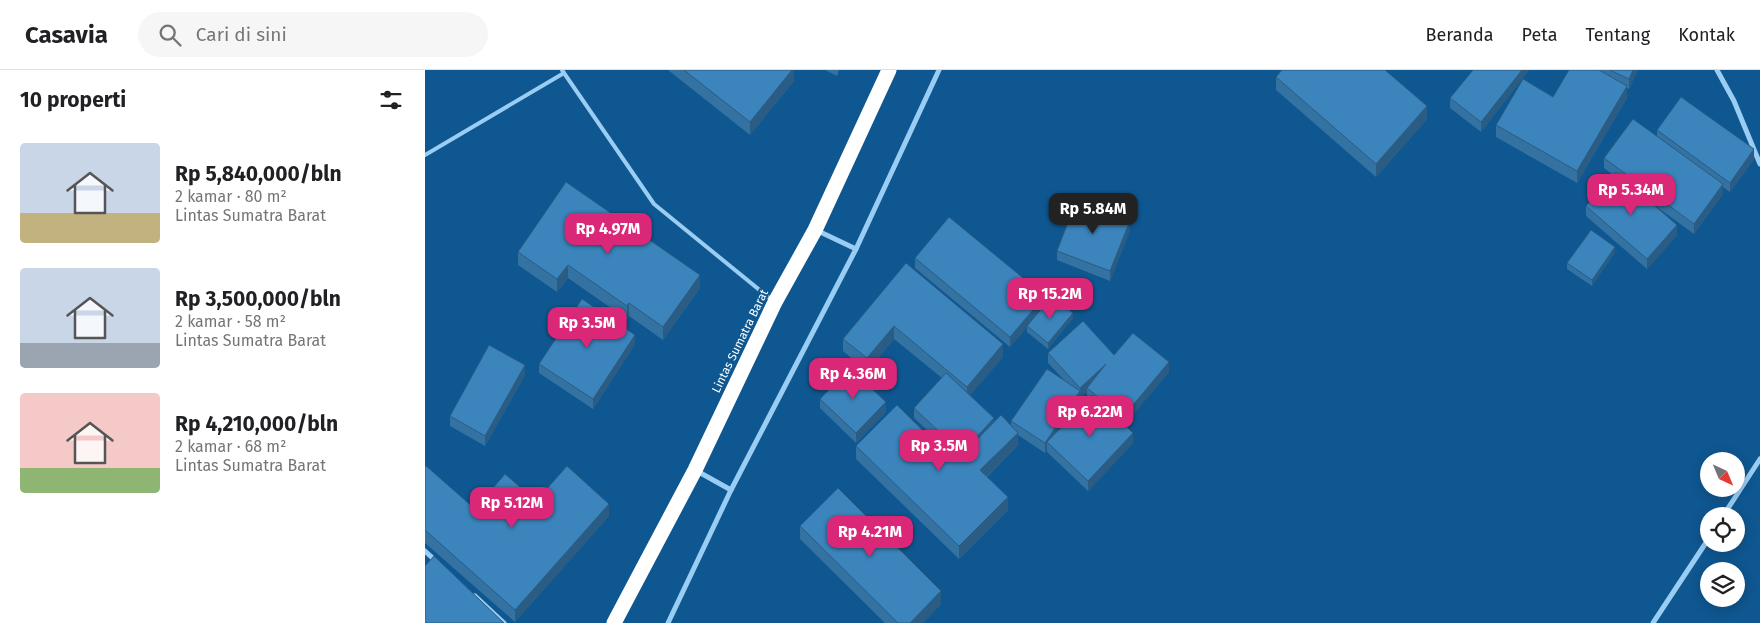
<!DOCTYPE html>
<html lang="id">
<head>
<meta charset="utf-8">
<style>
	body { margin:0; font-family:"Fira Sans",sans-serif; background:#f6f6f6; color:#202124; height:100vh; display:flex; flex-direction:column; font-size:19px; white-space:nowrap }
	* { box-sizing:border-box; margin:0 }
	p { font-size:16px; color:#757577 }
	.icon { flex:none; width:28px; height:28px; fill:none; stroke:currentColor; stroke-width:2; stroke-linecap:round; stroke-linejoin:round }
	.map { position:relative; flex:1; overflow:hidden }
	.sheet { display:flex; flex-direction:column; background:#fff; width:425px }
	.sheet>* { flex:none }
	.needle { width:32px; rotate:136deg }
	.buttons { position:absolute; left:1275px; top:382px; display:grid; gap:10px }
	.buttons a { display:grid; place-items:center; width:45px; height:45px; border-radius:50%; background:#fff; box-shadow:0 2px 12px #0003; font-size:25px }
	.price { position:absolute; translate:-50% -42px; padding:0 11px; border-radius:10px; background:#db2777; color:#fff; font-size:16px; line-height:32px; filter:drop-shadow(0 1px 2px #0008) }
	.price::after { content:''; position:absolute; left:50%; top:30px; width:15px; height:11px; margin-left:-8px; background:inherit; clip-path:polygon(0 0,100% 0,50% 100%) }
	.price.current { background:#222; color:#fff }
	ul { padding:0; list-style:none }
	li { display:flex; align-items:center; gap:15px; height:125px; padding:0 20px }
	li span { display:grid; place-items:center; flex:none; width:140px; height:100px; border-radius:5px; color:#555 }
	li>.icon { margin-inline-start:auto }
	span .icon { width:60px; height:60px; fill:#fffc; stroke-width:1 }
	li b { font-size:21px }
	h2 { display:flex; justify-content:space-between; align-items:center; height:60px; padding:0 20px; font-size:21px }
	header { display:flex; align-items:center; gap:30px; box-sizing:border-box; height:70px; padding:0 25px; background:#fff; border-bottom:1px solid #e0e0e0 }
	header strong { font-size:24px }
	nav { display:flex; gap:28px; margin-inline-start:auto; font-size:18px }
	.search { width:350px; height:45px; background:#f6f6f6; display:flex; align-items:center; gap:12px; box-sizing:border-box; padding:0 18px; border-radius:28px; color:#757577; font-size:19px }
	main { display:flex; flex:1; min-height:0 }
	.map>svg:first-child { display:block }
</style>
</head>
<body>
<header>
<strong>Casavia</strong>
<div class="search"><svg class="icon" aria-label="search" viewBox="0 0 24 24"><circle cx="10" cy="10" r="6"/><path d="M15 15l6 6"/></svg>Cari di sini</div>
<nav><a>Beranda</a><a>Peta</a><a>Tentang</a><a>Kontak</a></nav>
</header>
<main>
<section class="sheet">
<h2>10 properti<svg class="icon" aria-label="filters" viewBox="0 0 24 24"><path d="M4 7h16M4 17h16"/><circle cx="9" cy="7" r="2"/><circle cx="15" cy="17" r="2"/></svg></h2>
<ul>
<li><span style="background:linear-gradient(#c9d6e8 70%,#c2b280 0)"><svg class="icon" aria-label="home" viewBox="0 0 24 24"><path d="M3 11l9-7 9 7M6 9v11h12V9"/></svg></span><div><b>Rp 5,840,000/bln</b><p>2 kamar · 80 m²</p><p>Lintas Sumatra Barat</p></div></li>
<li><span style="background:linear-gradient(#c9d6e8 75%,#9aa5b1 0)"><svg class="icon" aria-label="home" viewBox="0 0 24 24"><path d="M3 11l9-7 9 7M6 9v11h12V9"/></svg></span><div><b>Rp 3,500,000/bln</b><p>2 kamar · 58 m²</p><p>Lintas Sumatra Barat</p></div></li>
<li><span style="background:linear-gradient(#f6c9c9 75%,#8fb573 0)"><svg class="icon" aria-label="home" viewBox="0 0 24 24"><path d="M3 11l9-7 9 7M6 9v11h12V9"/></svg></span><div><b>Rp 4,210,000/bln</b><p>2 kamar · 68 m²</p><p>Lintas Sumatra Barat</p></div></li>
</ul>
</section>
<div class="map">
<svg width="1335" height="553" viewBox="0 0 1335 553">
	<rect width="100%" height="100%" fill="#0f5791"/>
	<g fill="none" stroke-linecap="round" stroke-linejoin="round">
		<!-- lane -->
		<g stroke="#9acdf3" stroke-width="4">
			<polyline points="137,0 229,134 348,231"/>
			<polyline points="0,85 139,3"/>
		</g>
		<!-- street -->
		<g stroke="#9acdf3" stroke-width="5">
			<polyline points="1292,0 1309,31 1335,94"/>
			<polyline points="391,160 431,179 514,0"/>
			<polyline points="272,401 306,420 431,179"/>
			<polyline points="1298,446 1335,389"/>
			<polyline points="0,481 12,492"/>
			<polyline points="50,526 79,553"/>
			<polyline points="243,553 306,420"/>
			<polyline points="1228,553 1284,468"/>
		</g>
		<!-- highway -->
		<polyline stroke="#fff" stroke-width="15" points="189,553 270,400 350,232 390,160 464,0"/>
	</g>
	<!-- wall -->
	<g fill="#3472a2" fill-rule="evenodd">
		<polygon points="243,0 369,0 369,11 325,65"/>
		<polygon points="400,0 414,0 412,6"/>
		<polygon points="1104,0 1056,62 1025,38 1025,28"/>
		<polygon points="1144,0 1213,0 1204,19 1202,18 1202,28 1152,113 1071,67 1071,55 1128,27"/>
		<polygon points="851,7 1002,49 951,107 851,20"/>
		<polygon points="1232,60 1329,89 1305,122 1298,117 1298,124 1269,164 1225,132 1252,165 1222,199 1161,146 1161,136 1188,105 1179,98 1179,88 1232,66"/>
		<polygon points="705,160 685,211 632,190 632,181"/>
		<polygon points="93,182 275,218 238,270 204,246 202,249 143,208 132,222 93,195"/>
		<polygon points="1190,182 1167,216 1142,199 1142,193"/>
		<polygon points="490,188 620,235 648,248 623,279 602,262 602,257 585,277 490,198"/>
		<path d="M 481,193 L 578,287 L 545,325 L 569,352 L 586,356 L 586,351 L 639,310 L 623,293 L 623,283 L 689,285 L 744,302 L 699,355 L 708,373 L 663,421 L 622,382 L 622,379 L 620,383 L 593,365 L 593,375 L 562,407 L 583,440 L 534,489 L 431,389 L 431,376 L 530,392 L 533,389 L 489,348 L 489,338 L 517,308 L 469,269 L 442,301 L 418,281 L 418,269 ZM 662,322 L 662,328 L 663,329 L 639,355 L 655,331 L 655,328 Z"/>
		<polygon points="210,274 168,339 114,303 114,294"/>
		<polygon points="100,305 60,376 25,356 25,346"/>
		<polygon points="395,329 461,342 431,373 395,338"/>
		<polygon points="0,395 50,439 111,431 184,446 90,552 0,473"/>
		<polygon points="375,456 516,534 498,553 460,553 375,469"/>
	</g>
	<!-- shaded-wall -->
	<g fill="#2a5c84">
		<polygon points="367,0 369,0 369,11 325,65 325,52"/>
		<polygon points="1097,0 1104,0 1056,62 1056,52"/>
		<polygon points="1208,0 1213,0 1204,19 1204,9"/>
		<polygon points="1202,16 1202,28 1152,113 1152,101"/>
		<polygon points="1002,36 1002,49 951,107 951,94"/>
		<polygon points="1329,79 1329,89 1305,122 1305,113"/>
		<polygon points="1298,114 1298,124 1269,164 1269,154"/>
		<polygon points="705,151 705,160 685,211 685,201"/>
		<polygon points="1252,155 1252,165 1222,199 1222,189"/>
		<polygon points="1190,177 1190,182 1167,216 1167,210"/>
		<polygon points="143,195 143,208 132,222 132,209"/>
		<polygon points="275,205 275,218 238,270 238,257"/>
		<polygon points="620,226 620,236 585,277 585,267"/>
		<polygon points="204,233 204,246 202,249 202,236"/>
		<polygon points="648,243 648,248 623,279 623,273"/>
		<polygon points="469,256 469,269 442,301 442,288"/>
		<polygon points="210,265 210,274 168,339 168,329"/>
		<polygon points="578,274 578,287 542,329 542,317"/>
		<polygon points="744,292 744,302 698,357 698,347"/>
		<polygon points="681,294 662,318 662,322 655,328 655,318"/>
		<polygon points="100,295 100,305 60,376 60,366"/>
		<polygon points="655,321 655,331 625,375 622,372 622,379 620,383 620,373"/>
		<polygon points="461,332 461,342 431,373 431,363"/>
		<polygon points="569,348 569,358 537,393 537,383"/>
		<polygon points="593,363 593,375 555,413 555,400"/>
		<polygon points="708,363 708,373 663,421 663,411"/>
		<polygon points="583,427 583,440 534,489 534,476"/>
		<polygon points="184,434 184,446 90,552 90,540"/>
		<polygon points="516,521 516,534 498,553 485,553"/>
	</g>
	<!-- building -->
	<g fill="#3c84bc" stroke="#2a5c84">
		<polygon points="259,0 367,0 325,52"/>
		<polygon points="857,0 960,0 1002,36 951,94 851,7"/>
		<polygon points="1048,0 1097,0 1056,52 1025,28"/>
		<polygon points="1144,0 1174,0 1202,16 1152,101 1071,55 1098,9 1128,27"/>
		<polygon points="1185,0 1208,0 1204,9"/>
		<polygon points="1256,27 1329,79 1305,113 1232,60"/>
		<polygon points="1208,49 1298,114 1269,154 1179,88"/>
		<polygon points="1191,102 1252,155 1222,189 1161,136"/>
		<polygon points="141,112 275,205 238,257 204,233 202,236 143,195 132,209 93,182"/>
		<polygon points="652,129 705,151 685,201 632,181"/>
		<polygon points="524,147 620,226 585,267 490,188"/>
		<polygon points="1166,160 1190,177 1167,210 1142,193"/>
		<polygon points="481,193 578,274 542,317 469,256 442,288 418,269"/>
		<polygon points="627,226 648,243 623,273 602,256"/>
		<polygon points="157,229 210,265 168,329 114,294"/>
		<polygon points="658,251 689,285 708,263 744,292 698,347 662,318 681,294 655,318 623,283"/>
		<polygon points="64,275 100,295 60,366 25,346"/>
		<polygon points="425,298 461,332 431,363 395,329"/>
		<polygon points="622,299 655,321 620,373 586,351"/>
		<polygon points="521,303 569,348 537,383 489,338"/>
		<polygon points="667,325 708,363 663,411 622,372"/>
		<polygon points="472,335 530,392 576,345 593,363 555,400 583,427 534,476 431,376"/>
		<polygon points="0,395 50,439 80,404 111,431 142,396 184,434 90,540 0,460"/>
		<polygon points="413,418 516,521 485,553 473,553 375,456"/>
		<polygon points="9,486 79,553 0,553 0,496"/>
	</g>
	<g text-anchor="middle" stroke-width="4" stroke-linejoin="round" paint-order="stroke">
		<!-- street labels -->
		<g font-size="12" fill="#fff" stroke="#0f5791">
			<text transform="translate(315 271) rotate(-64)" y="4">Lintas Sumatra Barat</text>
		</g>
	</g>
</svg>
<div class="buttons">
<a><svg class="needle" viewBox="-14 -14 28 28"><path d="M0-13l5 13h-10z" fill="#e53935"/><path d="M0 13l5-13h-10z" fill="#757577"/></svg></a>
<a><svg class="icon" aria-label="locate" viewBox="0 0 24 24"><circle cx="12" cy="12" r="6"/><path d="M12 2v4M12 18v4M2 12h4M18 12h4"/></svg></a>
<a><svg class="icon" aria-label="layers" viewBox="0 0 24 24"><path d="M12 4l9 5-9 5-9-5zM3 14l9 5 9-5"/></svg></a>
</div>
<b class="price" style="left:1206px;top:146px">Rp 5.34M</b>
<b class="price current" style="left:668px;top:165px">Rp 5.84M</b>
<b class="price" style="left:183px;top:185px">Rp 4.97M</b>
<b class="price" style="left:625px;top:250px">Rp 15.2M</b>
<b class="price" style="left:162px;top:279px">Rp 3.5M</b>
<b class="price" style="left:428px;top:330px">Rp 4.36M</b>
<b class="price" style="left:665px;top:368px">Rp 6.22M</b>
<b class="price" style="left:514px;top:402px">Rp 3.5M</b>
<b class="price" style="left:87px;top:459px">Rp 5.12M</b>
<b class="price" style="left:445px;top:488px">Rp 4.21M</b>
</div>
</main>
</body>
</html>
